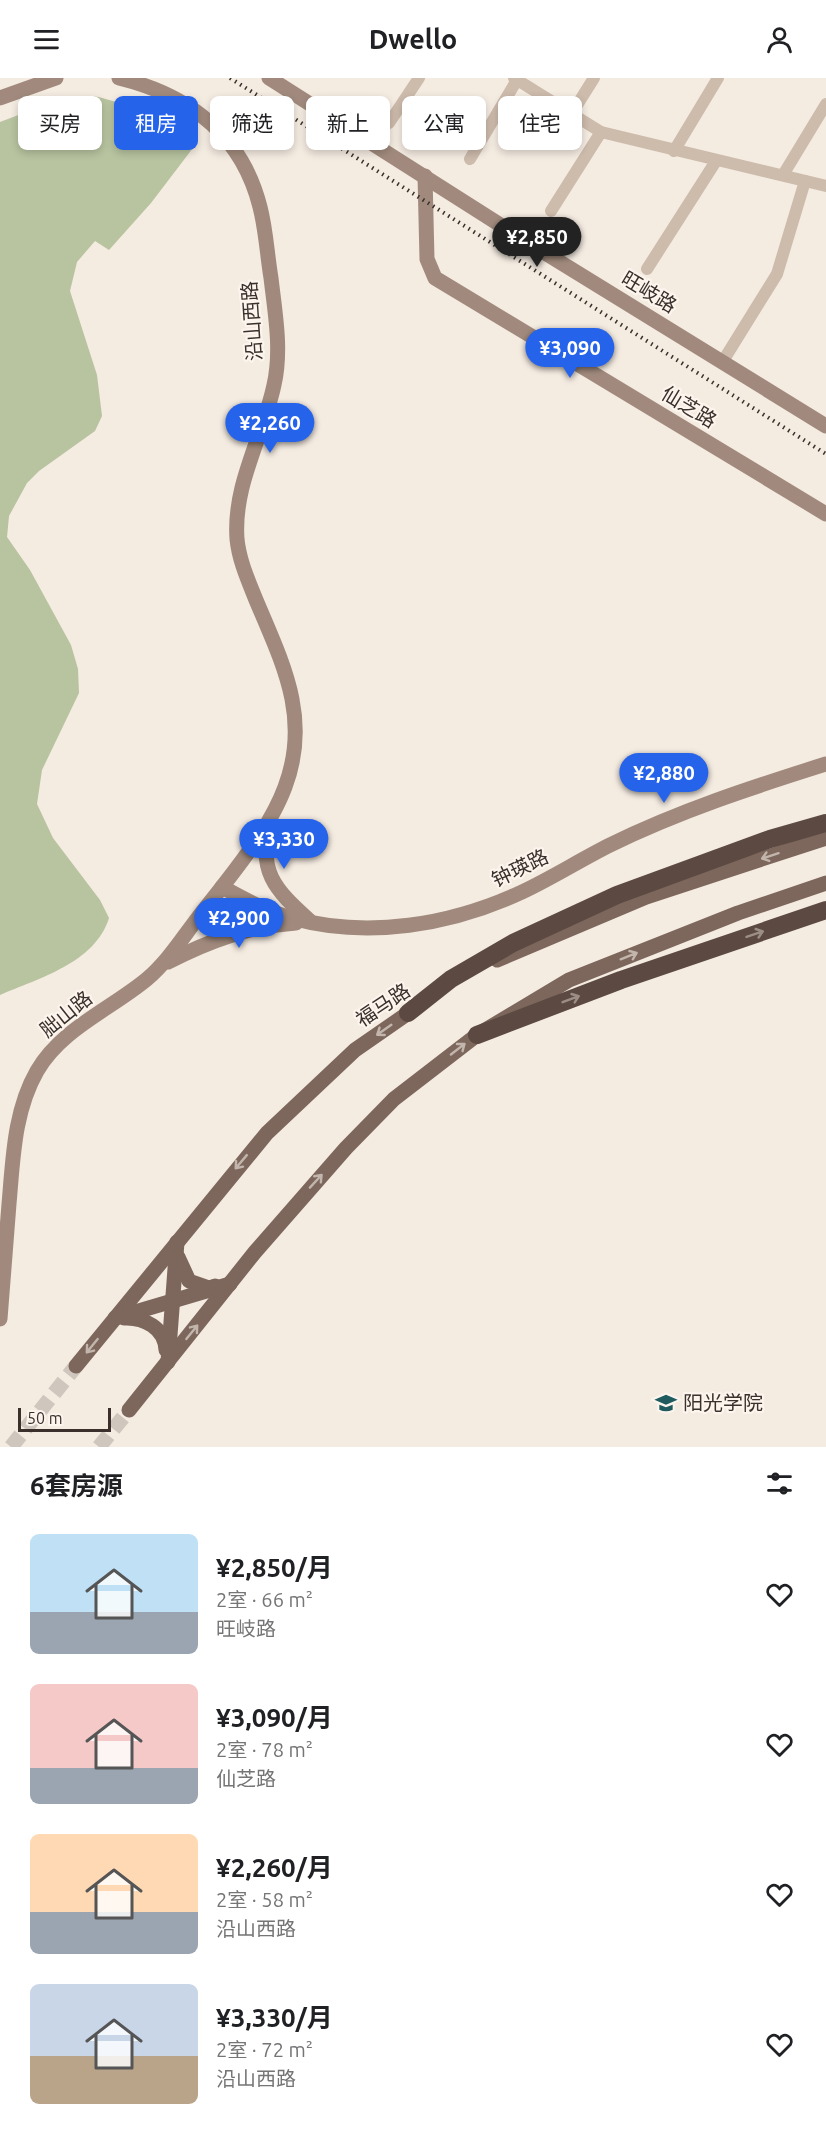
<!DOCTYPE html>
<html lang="zh">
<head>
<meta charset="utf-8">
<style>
	body { margin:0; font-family:Ubuntu,"Noto Sans SC",sans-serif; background:#f2f2f2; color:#202124; height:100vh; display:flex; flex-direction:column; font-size:22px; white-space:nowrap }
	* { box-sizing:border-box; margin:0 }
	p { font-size:20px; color:#757577 }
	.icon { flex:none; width:33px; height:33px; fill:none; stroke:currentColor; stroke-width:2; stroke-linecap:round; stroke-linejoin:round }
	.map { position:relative; height:1369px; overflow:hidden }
	.details { display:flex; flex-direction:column; background:#fff; flex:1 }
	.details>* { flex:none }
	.guide { position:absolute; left:18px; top:18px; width:790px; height:54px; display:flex; gap:12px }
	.scale { position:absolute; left:18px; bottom:15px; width:93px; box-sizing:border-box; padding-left:6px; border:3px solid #3b302b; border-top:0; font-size:16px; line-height:21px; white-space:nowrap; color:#3b302b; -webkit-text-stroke:4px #fbf5ee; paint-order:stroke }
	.price { position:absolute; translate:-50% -51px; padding:0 14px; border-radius:21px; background:#2563eb; color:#fff; font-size:20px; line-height:39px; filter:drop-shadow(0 2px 3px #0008) }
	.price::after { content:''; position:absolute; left:50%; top:36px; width:18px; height:14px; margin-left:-9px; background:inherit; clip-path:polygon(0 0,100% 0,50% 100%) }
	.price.active { background:#222; color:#fff }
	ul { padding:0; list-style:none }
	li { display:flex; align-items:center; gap:18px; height:150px; padding:0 30px }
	li span { display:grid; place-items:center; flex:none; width:168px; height:120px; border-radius:9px; color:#555 }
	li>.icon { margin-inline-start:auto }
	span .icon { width:72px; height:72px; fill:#fffc; stroke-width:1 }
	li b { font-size:26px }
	h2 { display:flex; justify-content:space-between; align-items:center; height:72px; padding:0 30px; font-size:26px }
	.chip { padding:0 21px; border-radius:9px; background:#fff; box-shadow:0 3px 9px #0003; font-size:21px; line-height:54px }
	.chip.active { background:#2563eb; color:#fff }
	header { display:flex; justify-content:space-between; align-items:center; height:78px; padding:0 30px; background:#fff; font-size:27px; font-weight:700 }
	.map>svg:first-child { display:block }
</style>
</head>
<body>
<header><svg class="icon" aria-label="menu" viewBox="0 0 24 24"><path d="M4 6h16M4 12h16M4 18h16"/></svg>Dwello<svg class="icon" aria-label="person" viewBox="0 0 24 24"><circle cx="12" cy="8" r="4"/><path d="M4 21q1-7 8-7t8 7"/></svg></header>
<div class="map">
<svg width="826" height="1369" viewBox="0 0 826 1369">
	<rect width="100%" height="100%" fill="#f4ebe1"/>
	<!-- green -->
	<path fill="#b8c4a0" d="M 94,18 C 133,28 167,37 196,66 L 151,125 L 109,172 L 95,163 L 77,184 L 70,213 L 97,297 L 102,338 L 95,353 L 39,393 L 27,405 L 9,438 L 7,459 L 30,492 L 71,567 L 78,591 L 79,615 L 42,692 L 37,726 L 53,760 L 100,822 L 109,840 C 95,885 39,900 0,917 L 0,44 L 50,25 Z"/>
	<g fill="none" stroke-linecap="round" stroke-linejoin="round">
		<!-- primary-tunnel -->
		<g stroke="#cfc6bd" stroke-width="15" stroke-dasharray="15 8" stroke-linecap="butt">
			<polyline points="11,1369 76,1288"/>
			<polyline points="99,1369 129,1332"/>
		</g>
		<!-- street -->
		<g stroke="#cdbbac" stroke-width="12">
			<polyline points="514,0 601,54 826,108"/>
			<polyline points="572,35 594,0"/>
			<polyline points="389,45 419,0"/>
			<polyline points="674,73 718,0"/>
			<polyline points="470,81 517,2"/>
			<polyline points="783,97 826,26"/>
			<polyline points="551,133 601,54"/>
			<polyline points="647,191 716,83"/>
			<polyline points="723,283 777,196 805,103"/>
		</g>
		<!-- secondary -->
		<g stroke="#a18a7d" stroke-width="15">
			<polyline points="269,0 516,157 826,348"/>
			<polyline points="0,20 56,0"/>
			<polyline points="425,98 427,181 435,200 826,436"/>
			<path d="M 271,743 C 256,792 275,812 310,843"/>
			<path d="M 222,809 C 244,821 267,834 292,840 C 368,861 451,847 522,814 C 552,800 580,782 610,767 C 679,733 753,709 826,686"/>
			<path d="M 168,884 C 209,863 249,848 296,845"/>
			<path d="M 0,1241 C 3,1203 6,1164 9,1126 C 13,1081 14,1033 37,993 C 61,951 111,931 147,901 C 167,884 181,862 197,841 C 227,802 268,755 285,709 C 311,640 283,586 256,522 C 248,502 239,482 237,461 C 233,406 263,359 274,307 C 282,272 275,235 271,200 C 267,176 266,152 260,129 C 242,57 189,17 119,0"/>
		</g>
		<!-- primary -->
		<g stroke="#7d675c" stroke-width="15">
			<polyline points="497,882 646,819 826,760"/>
			<polyline points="178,1179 189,1203 209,1210 215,1208"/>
			<polyline points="115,1240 230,1206"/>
			<path d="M 124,1240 C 144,1239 165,1250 166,1272"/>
			<polyline points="168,1284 177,1164"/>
			<polyline points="76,1288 267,1055 355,972 417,929"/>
			<polyline points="129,1332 255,1174 346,1070 394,1021 477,957 569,902 738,835 826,805"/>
		</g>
		<!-- highway -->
		<g stroke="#5c4a42" stroke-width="18">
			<polyline points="408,935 451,901 513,865 617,817 770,761 826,745"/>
			<polyline points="477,957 621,902 826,832"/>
		</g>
		<!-- rail -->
		<polyline stroke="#3b302b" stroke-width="4" stroke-dasharray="1.5 4.5" stroke-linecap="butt" points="230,0 826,376"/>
	</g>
	<!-- one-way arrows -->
	<defs><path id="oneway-shaft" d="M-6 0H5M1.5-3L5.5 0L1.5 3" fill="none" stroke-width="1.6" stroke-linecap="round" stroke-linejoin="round" transform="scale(1.5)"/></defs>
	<g stroke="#c2b5ac">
		<use href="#oneway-shaft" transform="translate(770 778) rotate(162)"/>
		<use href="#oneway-shaft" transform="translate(629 878) rotate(-22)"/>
		<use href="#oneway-shaft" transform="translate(384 952) rotate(145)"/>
		<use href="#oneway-shaft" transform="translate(458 971) rotate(-38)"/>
		<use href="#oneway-shaft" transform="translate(241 1084) rotate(130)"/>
		<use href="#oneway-shaft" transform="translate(316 1103) rotate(-47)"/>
		<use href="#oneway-shaft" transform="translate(192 1254) rotate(-51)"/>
		<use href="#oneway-shaft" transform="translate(92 1268) rotate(129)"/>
	</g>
	<g stroke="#9c8e87">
		<use href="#oneway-shaft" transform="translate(755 856) rotate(-19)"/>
		<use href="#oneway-shaft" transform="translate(571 921) rotate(-21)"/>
	</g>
	<!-- icons -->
	<defs>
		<symbol id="university-bare" viewBox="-9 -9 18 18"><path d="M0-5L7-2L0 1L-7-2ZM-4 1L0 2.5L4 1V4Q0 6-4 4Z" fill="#1f5a5e" stroke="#fbf5ee" stroke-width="2.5" paint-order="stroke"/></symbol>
	</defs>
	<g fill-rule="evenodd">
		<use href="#university-bare" x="651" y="1310" width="30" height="30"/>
	</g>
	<g text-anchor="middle" stroke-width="4.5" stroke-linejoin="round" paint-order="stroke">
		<!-- street labels -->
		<g font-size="20" fill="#3b302b" stroke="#fbf5ee">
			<text transform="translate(649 214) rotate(31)" y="7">旺岐路</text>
			<text transform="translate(252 243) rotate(-94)" y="7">沿山西路</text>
			<text transform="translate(689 329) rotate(31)" y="7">仙芝路</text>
			<text transform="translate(520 790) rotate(-26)" y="7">钟瑛路</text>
			<text transform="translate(383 927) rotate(-34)" y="7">福马路</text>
			<text transform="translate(66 936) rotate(-39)" y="7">胐山路</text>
		</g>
		<!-- poi labels -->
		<g font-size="20" fill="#3b302b" stroke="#fbf5ee" text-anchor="start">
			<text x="683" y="1332">阳光学院</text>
		</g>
	</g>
</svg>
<div class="scale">50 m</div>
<b class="price active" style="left:537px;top:190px">¥2,850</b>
<b class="price" style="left:570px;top:301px">¥3,090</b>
<b class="price" style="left:270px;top:376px">¥2,260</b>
<b class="price" style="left:664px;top:726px">¥2,880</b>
<b class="price" style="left:284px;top:792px">¥3,330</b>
<b class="price" style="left:239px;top:871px">¥2,900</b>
<div class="guide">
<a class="chip">买房</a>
<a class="chip active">租房</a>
<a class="chip">筛选</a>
<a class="chip">新上</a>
<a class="chip">公寓</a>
<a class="chip">住宅</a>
</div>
</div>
<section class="details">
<h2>6套房源<svg class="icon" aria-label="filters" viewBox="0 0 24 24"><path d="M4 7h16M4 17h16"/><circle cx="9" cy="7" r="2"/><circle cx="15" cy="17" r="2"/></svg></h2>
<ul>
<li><span style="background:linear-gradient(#bfe0f5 65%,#9aa5b1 0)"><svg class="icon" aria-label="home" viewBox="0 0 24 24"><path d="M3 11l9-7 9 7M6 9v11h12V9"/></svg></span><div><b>¥2,850/月</b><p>2室 · 66 m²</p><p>旺岐路</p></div><svg class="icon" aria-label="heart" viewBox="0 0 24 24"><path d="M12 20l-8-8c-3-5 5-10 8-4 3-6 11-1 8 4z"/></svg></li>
<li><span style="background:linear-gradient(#f6c9c9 70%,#9aa5b1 0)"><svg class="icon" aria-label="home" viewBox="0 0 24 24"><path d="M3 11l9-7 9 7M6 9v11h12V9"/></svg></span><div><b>¥3,090/月</b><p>2室 · 78 m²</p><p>仙芝路</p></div><svg class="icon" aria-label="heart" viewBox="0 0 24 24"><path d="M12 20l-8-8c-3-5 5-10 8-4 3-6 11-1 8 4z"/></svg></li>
<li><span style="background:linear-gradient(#ffd9b3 65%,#9aa5b1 0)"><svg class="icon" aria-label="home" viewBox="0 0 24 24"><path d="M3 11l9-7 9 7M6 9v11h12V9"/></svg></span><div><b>¥2,260/月</b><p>2室 · 58 m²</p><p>沿山西路</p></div><svg class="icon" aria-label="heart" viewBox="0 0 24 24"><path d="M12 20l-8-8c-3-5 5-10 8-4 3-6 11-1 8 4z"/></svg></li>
<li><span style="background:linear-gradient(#c9d6e8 60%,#b9a48a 0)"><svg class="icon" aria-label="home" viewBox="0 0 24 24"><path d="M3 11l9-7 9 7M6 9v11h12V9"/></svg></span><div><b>¥3,330/月</b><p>2室 · 72 m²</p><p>沿山西路</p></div><svg class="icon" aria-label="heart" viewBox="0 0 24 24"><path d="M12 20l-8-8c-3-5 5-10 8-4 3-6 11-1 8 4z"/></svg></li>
</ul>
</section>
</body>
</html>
